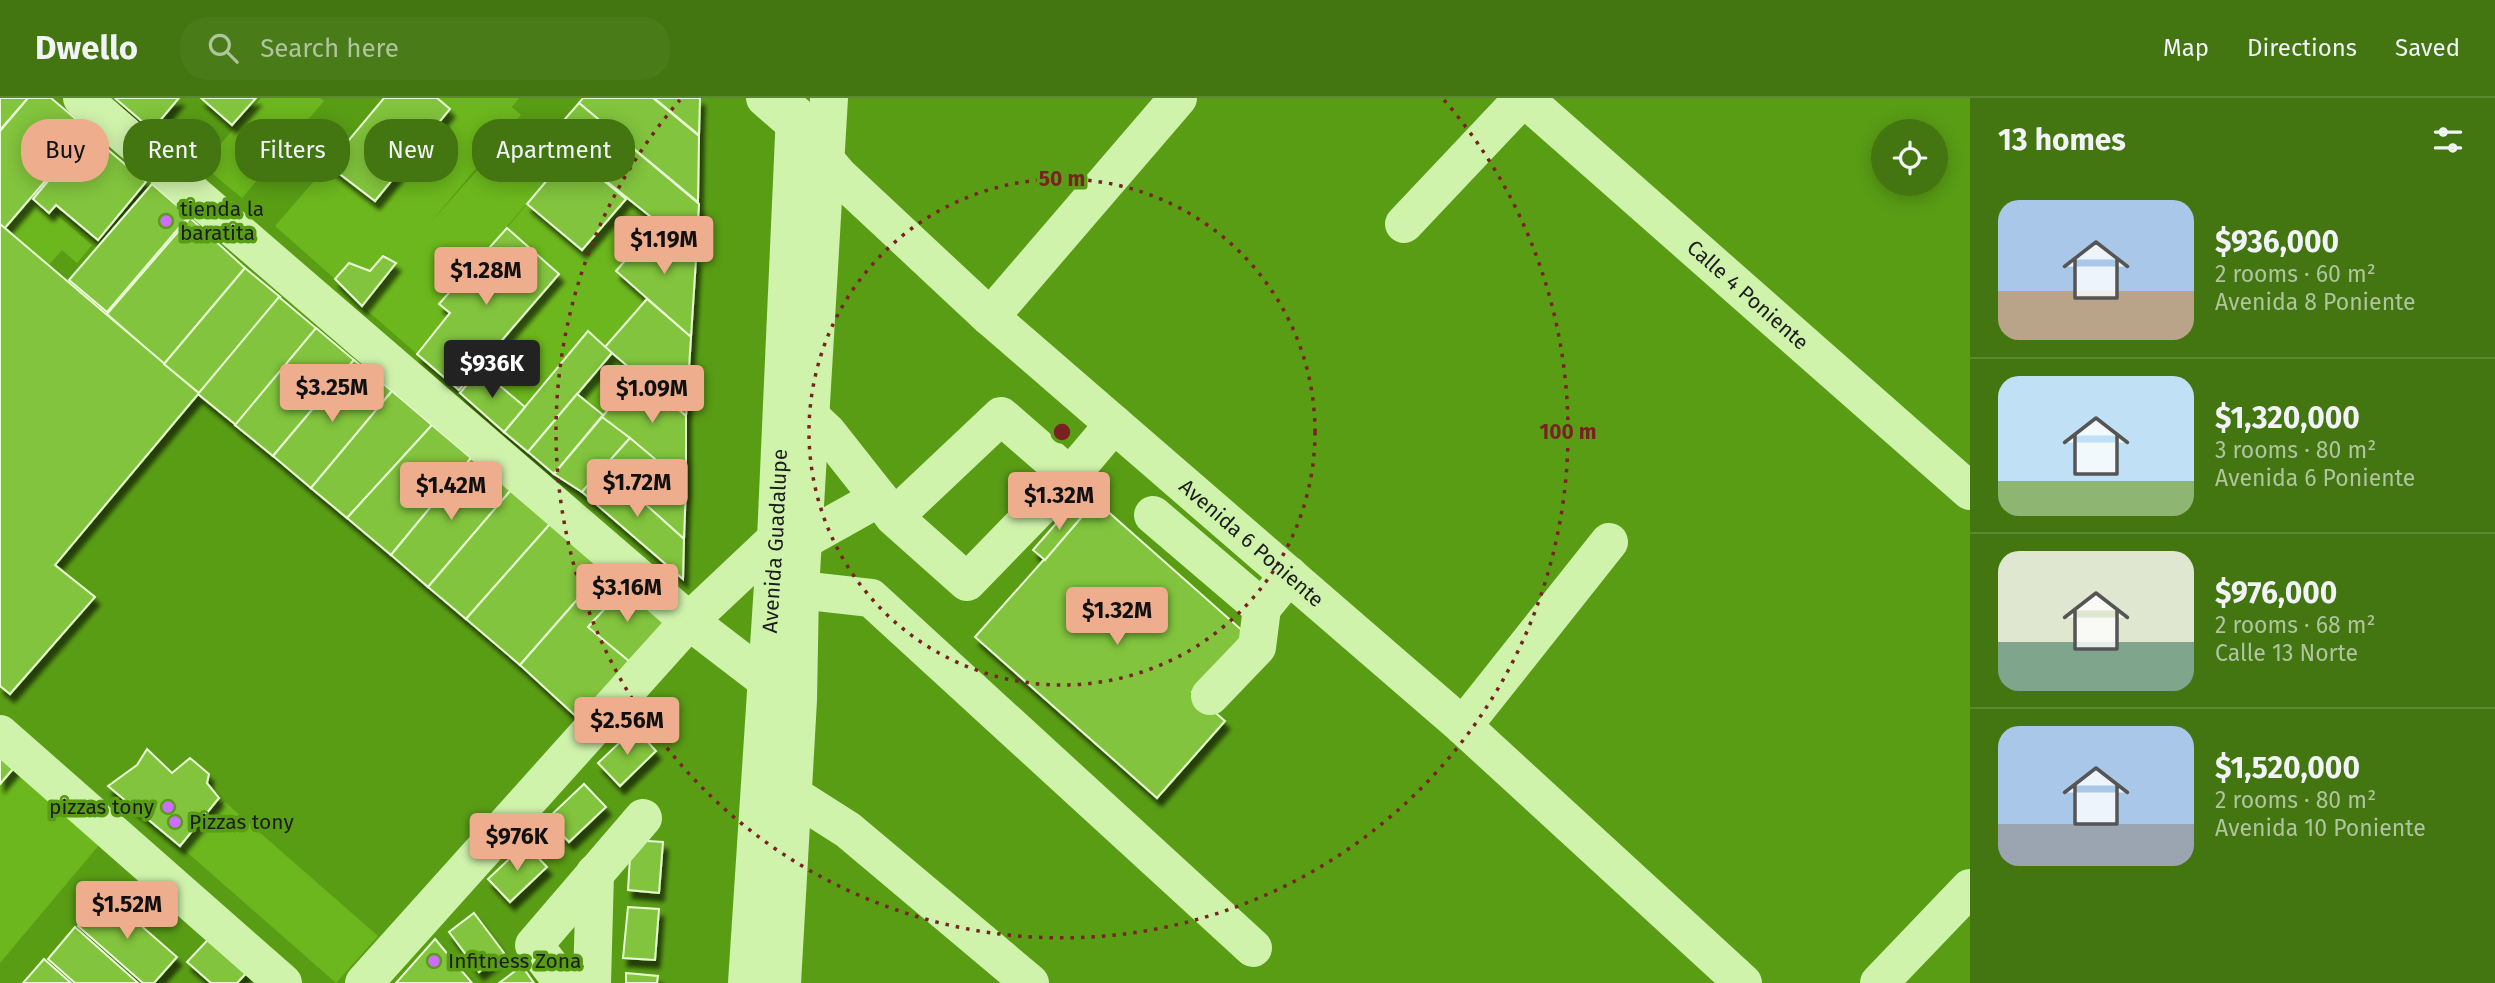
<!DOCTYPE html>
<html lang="en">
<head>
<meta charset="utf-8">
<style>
	body { margin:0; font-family:"Fira Sans",sans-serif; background:#4a7b19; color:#f1f3f6; height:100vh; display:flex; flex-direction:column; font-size:26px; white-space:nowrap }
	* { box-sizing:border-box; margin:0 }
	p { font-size:23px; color:#afc49f }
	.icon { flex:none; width:38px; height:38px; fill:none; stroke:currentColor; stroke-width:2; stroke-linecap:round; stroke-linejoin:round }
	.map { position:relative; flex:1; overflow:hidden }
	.details { display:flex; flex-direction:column; background:#437610; width:525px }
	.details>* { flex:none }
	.hud { position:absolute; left:21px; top:21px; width:665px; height:63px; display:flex; gap:14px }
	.controls { position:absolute; left:1871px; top:21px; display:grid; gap:14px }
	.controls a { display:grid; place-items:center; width:77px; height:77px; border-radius:50%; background:#437610; box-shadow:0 4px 18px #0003; font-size:35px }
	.price { position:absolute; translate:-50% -60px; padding:0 16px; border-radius:7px; background:#eead8d; color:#111; font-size:23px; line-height:46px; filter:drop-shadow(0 2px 4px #0008) }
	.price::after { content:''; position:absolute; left:50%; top:42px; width:21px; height:16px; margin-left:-10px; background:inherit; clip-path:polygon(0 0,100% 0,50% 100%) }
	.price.selected { background:#222; color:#fff }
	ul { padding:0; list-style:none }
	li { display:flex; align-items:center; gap:21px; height:175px; padding:0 28px }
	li+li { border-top:2px solid #5b8830 }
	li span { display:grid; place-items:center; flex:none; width:196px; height:140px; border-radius:21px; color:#555 }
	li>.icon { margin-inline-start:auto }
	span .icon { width:84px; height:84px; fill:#fffc; stroke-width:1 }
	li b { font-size:30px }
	h2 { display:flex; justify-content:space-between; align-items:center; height:84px; padding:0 28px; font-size:30px }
	.chip { padding:0 24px; border-radius:28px; background:#437610; box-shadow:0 4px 18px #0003; font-size:24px; line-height:63px }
	.chip.selected { background:#eead8d; color:#111 }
	header { display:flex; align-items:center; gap:42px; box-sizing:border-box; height:98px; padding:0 35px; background:#437610; border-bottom:2px solid #5b8830 }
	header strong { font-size:33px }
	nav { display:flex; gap:38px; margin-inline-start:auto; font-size:24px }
	.search { width:490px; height:63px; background:#4a7b19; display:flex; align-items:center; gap:18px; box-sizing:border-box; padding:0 24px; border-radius:28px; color:#afc49f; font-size:26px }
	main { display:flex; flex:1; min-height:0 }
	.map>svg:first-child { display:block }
</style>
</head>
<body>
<header>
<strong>Dwello</strong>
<div class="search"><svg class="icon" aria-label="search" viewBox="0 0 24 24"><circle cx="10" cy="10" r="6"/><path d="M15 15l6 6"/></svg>Search here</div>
<nav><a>Map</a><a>Directions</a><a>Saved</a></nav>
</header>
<main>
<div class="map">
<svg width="1970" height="885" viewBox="0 0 1970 885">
	<defs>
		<filter id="shadow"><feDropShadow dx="4.5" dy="8" stdDeviation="2" flood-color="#0009"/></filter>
	</defs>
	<rect width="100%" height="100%" fill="#599d15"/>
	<!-- green -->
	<g fill="#6cb71d">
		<polygon points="261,0 320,0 324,3 242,100 202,67"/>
		<polygon points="437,0 519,0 512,9 521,17 430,125 509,37 553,75 440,206 450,215 416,255 362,208 395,165 384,156 370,173 349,165 335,181 275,128 328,67 375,103 449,11"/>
		<polygon points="626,101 657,126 616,173 647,201 605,249 525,309 480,271 559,176 507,130 527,106 582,152"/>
		<polygon points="31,102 49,118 53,114 92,147 77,165 62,152 47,169 4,131"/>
		<polygon points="612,255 637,276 603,317 577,296"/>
		<polygon points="25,656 110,734 0,865 0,686"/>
		<polygon points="225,704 378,838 336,885 180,748"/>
	</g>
	<!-- building -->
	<g fill="#82c43d" stroke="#e9fdd4" stroke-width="2" filter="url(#shadow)">
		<polygon points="0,0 28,0 0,32"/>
		<polygon points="28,0 51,0 89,32 4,131 0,127 0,33"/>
		<polygon points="115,0 179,0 152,32"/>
		<polygon points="201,0 256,0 232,27"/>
		<polygon points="384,0 437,0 450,11 375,103 328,67"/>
		<polygon points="583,0 653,0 699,38 698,104 579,5"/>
		<polygon points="654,0 700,0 699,37"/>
		<polygon points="579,5 699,106 696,155 550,38"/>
		<polygon points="88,35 146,84 98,142 56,107 49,115 33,101"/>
		<polygon points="570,55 626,101 582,152 527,106"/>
		<polygon points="152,86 189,118 107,214 69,182"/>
		<polygon points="190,120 245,170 164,266 107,216"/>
		<polygon points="0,126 199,295 55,467 95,499 10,596 0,588"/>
		<polygon points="657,126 696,161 691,239 616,173"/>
		<polygon points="507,130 559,176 459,292 417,256 450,215 439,206"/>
		<polygon points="383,158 396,165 362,208 335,181 349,165 370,173"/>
		<polygon points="245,170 280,199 199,295 164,266"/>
		<polygon points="279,199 317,231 236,327 198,296"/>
		<polygon points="647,201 691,239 686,318 605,249"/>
		<polygon points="316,230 354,262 273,358 235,327"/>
		<polygon points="588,233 612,255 528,354 504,334"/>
		<polygon points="354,262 392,293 311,390 273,358"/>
		<polygon points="480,271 525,309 504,334 460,295"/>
		<polygon points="637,276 686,318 686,387 602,319"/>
		<polygon points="392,293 432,327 347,420 311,390"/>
		<polygon points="577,296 603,317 554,376 528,354"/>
		<polygon points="602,319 630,340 582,394 554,376"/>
		<polygon points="432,327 471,360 391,457 347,420"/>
		<polygon points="630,340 686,387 684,441 604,369"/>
		<polygon points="471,360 511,392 428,489 391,457"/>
		<polygon points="604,369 684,441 683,481 582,394"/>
		<polygon points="511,392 550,426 466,521 428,489"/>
		<polygon points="1096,403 1245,535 1192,594 1225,623 1157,700 975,539"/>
		<polygon points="1074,405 1085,415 1045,462 1033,452"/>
		<polygon points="550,426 604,471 520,567 466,521"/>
		<polygon points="604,471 626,488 588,529 629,563 580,622 520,567"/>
		<polygon points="626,488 667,523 629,563 588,529"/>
		<polygon points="635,630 656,653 620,688 598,665"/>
		<polygon points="0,648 19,664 0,686"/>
		<polygon points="147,651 172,675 190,660 209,676 207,685 219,700 180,748 108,688 137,667"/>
		<polygon points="584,686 606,709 569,744 547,721"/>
		<polygon points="631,742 663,744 659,795 628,792"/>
		<polygon points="525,746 547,769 510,804 488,781"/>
		<polygon points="106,797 177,859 154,885 143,885 78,828"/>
		<polygon points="628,809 659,811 655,862 623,860"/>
		<polygon points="474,815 504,855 479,874 449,834"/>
		<polygon points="75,829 138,885 75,885 48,861"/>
		<polygon points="218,831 256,865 237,885 211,885 187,864"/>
		<polygon points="435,841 472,885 396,885"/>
		<polygon points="44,861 71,885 23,885"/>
		<polygon points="522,868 534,885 499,885"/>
		<polygon points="626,875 658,878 657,885 626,885"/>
	</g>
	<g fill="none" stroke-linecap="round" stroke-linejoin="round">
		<!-- minor -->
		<g stroke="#d0f3ac" stroke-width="38">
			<polyline points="82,0 689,523 766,582"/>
			<path id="s1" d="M 765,0 L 795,26 L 839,78 L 990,219 L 1463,628 L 1743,885"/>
			<path id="s2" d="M 1524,0 L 1970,393"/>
			<polyline points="1404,126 1523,0"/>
			<polyline points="990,219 1178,0"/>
			<polyline points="811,319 827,334 894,419"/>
			<polyline points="1070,378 1001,318 894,419 967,484 1070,378 1114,326"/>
			<polyline points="1153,417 1262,510 1289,477"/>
			<polyline points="804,442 879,400"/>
			<polyline points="800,492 871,500 1253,850"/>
			<polyline points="1210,598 1257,549 1262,510"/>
			<polyline points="1463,628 1609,444"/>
			<polyline points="0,636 283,885"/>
			<polyline points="792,700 804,704 848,732 1030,885"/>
			<polyline points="364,885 689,523 776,441"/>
			<polyline points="563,885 534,847 643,720"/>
			<polyline points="592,885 595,775"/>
			<path id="s3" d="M 747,885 L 776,441 L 795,16"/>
			<polyline points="782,885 798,602 800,492 829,0"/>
			<polyline points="1879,885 1970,790"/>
		</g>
	</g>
	<!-- distance rings -->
	<g fill="none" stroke="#7a2222" stroke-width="3.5" stroke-dasharray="3.5 7">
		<circle cx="1062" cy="334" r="253"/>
		<path d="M1444 2A506 506 0 1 1 680 2"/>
	</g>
	<!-- markers -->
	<g fill="#cc6eff" stroke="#599d15" stroke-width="2.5">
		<circle cx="166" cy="123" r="7"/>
		<circle cx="168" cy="709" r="7"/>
		<circle cx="175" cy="724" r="7"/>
		<circle cx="434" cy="863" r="7"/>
	</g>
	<g text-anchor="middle" stroke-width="7" stroke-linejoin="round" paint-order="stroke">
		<!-- poi labels -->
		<g font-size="21" fill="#1d1d1d" stroke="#599d15" text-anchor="start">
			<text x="180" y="118">tienda la<tspan x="180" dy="24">baratita</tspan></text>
			<text x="154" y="716" text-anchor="end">pizzas tony</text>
			<text x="189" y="731">Pizzas tony</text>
			<text x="448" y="870">Infitness Zona</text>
		</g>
		<!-- street labels -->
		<g font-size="21" fill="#1d1d1d" stroke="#599d15">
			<text dy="7" stroke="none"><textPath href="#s2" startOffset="298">Calle 4 Poniente</textPath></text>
			<text dy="7" stroke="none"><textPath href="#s3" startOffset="443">Avenida Guadalupe</textPath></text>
			<text dy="7" stroke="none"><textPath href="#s1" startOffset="660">Avenida 6 Poniente</textPath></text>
		</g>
	</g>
	<circle cx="1062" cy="334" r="10" fill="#7a2222" stroke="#599d15" stroke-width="3.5"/>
	<g font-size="21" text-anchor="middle" font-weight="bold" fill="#7a2222" stroke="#599d15" stroke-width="7" stroke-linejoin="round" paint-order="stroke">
		<text x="1062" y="88">50 m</text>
		<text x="1568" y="341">100 m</text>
	</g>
</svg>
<div class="controls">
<a><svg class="icon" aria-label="locate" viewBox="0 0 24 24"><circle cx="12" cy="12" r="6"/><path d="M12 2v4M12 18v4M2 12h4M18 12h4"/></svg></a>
</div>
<b class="price" style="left:664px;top:178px">$1.19M</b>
<b class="price" style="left:486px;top:209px">$1.28M</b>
<b class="price selected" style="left:492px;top:302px">$936K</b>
<b class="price" style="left:332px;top:326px">$3.25M</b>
<b class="price" style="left:652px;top:327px">$1.09M</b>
<b class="price" style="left:637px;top:421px">$1.72M</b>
<b class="price" style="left:451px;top:424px">$1.42M</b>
<b class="price" style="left:1059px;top:434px">$1.32M</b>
<b class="price" style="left:627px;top:526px">$3.16M</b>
<b class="price" style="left:1117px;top:549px">$1.32M</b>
<b class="price" style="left:627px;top:659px">$2.56M</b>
<b class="price" style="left:517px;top:775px">$976K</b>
<b class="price" style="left:127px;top:843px">$1.52M</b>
<div class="hud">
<a class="chip selected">Buy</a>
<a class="chip">Rent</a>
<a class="chip">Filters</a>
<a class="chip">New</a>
<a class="chip">Apartment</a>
</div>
</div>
<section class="details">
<h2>13 homes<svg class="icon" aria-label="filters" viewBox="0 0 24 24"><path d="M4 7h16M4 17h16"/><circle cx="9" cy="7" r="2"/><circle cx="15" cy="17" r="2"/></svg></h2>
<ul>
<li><span style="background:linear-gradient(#a9c7e8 65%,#b9a48a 0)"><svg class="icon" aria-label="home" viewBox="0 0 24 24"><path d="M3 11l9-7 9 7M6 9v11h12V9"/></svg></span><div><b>$936,000</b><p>2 rooms · 60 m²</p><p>Avenida 8 Poniente</p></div></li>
<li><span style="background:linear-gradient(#bfe0f5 75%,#8fb573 0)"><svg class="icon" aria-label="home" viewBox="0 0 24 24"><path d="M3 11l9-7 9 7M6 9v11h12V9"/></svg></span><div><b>$1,320,000</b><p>3 rooms · 80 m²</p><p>Avenida 6 Poniente</p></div></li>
<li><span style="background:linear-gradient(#dfe7d0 65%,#7fa58c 0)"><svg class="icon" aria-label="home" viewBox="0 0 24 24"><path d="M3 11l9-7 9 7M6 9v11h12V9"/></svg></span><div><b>$976,000</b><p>2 rooms · 68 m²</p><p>Calle 13 Norte</p></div></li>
<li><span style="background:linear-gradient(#a9c7e8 70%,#9aa5b1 0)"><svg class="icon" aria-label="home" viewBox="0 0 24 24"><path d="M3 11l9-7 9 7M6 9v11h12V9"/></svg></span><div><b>$1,520,000</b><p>2 rooms · 80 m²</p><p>Avenida 10 Poniente</p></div></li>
</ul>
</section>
</main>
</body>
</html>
